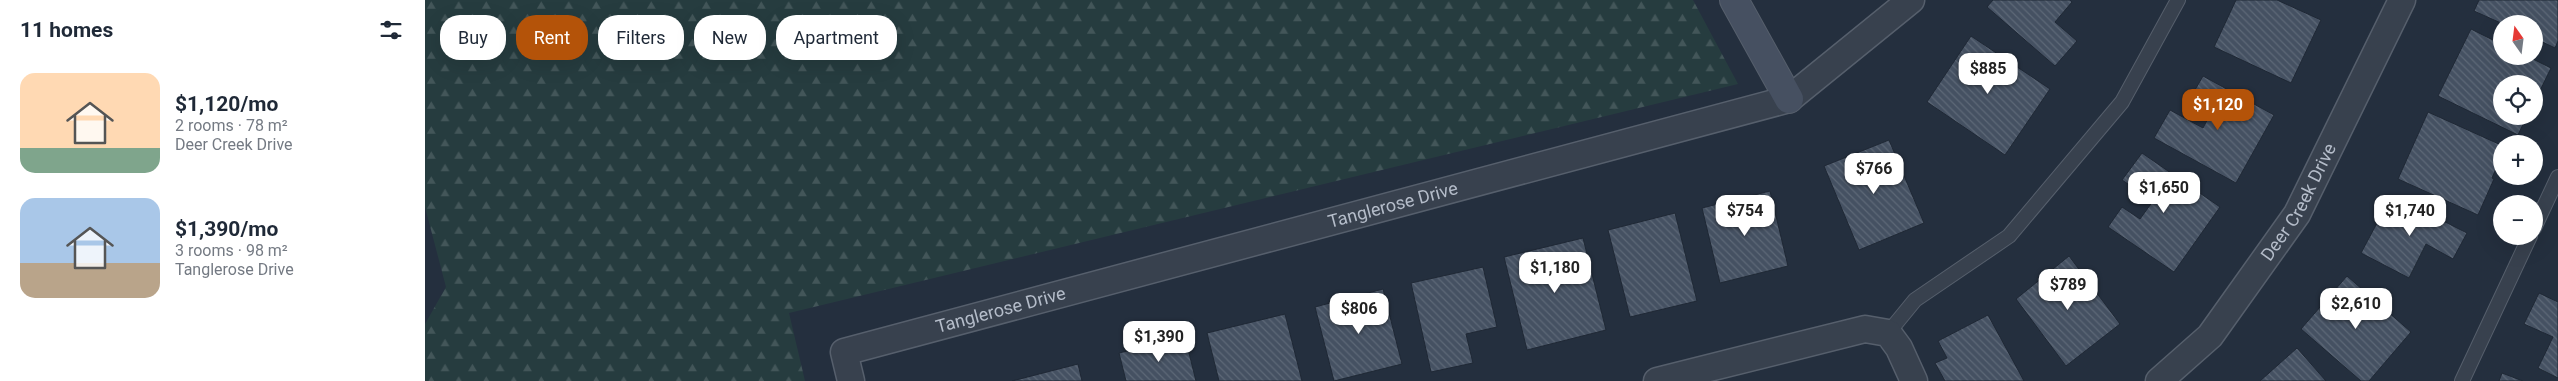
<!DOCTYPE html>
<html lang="en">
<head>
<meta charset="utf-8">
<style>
	body { margin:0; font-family:Roboto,sans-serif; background:#f6f6f7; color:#1f2937; height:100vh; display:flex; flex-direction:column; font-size:19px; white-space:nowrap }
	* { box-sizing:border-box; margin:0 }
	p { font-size:16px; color:#747a83 }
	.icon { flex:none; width:28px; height:28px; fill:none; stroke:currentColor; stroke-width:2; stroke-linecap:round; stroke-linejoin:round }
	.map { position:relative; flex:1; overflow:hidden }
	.panel { display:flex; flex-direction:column; background:#fff; width:425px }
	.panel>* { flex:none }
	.banner { position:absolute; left:15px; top:15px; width:475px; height:45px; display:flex; gap:10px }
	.needle { width:32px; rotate:346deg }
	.controls { position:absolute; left:2068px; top:15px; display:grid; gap:10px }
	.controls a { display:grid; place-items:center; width:50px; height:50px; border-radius:50%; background:#fff; box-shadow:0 5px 20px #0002; font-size:25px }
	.price { position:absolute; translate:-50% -42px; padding:0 11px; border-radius:10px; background:#fff; color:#222; font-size:16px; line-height:32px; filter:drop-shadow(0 1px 2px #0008) }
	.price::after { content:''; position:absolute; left:50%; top:30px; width:15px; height:11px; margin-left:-8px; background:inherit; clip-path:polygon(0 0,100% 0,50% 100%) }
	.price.on { background:#b45309; color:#fff }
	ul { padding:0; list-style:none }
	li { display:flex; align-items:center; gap:15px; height:125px; padding:0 20px }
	li span { display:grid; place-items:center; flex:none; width:140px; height:100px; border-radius:15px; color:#555 }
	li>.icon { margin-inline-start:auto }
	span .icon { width:60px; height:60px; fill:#fffc; stroke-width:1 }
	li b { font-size:21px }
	h2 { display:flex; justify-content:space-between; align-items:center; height:60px; padding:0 20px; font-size:21px }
	.pill { padding:0 18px; border-radius:20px; background:#fff; box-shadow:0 5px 20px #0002; font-size:18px; line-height:45px }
	.pill.on { background:#b45309; color:#fff }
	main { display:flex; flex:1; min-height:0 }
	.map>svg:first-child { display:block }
</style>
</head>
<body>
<main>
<section class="panel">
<h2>11 homes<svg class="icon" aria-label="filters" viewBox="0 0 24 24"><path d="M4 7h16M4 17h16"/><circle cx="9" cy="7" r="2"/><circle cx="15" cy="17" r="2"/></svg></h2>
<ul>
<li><span style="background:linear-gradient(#ffd9b3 75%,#7fa58c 0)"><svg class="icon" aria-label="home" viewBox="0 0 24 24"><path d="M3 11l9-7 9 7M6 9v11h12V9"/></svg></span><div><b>$1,120/mo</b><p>2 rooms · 78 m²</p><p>Deer Creek Drive</p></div></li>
<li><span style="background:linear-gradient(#a9c7e8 65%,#b9a48a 0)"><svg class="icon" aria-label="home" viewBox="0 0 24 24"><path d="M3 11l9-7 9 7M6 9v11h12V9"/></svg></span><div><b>$1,390/mo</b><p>3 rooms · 98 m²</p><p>Tanglerose Drive</p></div></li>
</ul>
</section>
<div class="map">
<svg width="2133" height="381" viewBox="0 0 2133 381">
	<defs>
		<pattern id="forest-firs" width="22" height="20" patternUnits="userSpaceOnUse" patternTransform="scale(1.25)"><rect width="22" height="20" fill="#263c3f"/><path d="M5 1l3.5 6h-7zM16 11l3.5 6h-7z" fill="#435659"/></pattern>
		<pattern id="building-back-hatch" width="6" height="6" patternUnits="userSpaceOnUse" patternTransform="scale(1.25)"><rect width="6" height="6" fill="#455162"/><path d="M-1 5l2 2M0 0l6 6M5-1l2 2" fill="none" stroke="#5d6877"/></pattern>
	</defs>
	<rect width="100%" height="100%" fill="#242f3e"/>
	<!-- forest -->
	<polygon fill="url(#forest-firs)" points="0,0 1268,0 1313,84 364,313 380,381 0,381 0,324 21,287 0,207"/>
	<!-- building -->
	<g fill="url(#building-back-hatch)" stroke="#1f2835">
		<polygon points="1568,0 1645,0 1647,2 1630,22 1652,41 1630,66 1562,7"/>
		<polygon points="1811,0 1852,0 1896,20 1866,83 1789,47"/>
		<polygon points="2054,0 2133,0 2133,41 2130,48 2109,38 2109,24 2078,24 2049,11"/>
		<polygon points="2046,29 2076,44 2076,56 2102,56 2126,68 2109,103 2109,84 2076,84 2076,116 2102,116 2093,135 2013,96"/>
		<polygon points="1546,36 1625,89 1580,155 1502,102"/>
		<polygon points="1778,76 1849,115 1811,183 1729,138 1745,110 1778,128 1789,107 1767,95"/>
		<polygon points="2003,112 2076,145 2076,157 2067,178 2069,179 2053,215 1973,179"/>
		<polygon points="1464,140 1499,223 1434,250 1399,166"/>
		<polygon points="1717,153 1795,207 1749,272 1683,227 1697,207 1715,219 1728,201 1697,180"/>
		<polygon points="1345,191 1363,266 1295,283 1277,208"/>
		<polygon points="1967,195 2042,233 2028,259 2001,244 1984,278 1936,253"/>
		<polygon points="1250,213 1272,301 1205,317 1183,230"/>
		<polygon points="1158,238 1181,330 1102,350 1079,257"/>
		<polygon points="1644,256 1695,324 1641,366 1591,299"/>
		<polygon points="1058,267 1072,327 1041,334 1048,363 1006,372 986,283"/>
		<polygon points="1922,276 1986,332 1944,381 1936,381 1876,329"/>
		<polygon points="958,289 977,364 909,381 890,307"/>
		<polygon points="2114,293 2133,302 2133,378 2113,368 2128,337 2099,324"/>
		<polygon points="860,314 877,381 794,381 782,333"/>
		<polygon points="1563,315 1599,381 1520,381 1510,363 1522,358 1513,341"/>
		<polygon points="760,337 771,381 701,381 694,353"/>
		<polygon points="1872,348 1901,381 1835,381"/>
		<polygon points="653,364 657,381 587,381"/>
		<polygon points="2077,373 2098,381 2074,381"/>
	</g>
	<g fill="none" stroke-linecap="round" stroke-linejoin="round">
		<defs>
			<g id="lane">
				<polyline points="2109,228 2133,177"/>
				<polyline points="1463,333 1490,300 1584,236 1697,102 1753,0"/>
				<polyline points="2037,381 2105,236"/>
			</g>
			<g id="street">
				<path id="s1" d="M 426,381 L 419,352 L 1364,99 L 1486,0"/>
				<polyline points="1232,381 1440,329 1463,333 1474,348 1489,381"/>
				<path id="s2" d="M 1734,381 L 1785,336 L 1872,214 L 1977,0"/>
			</g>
			<polyline id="secondary" points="1309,0 1364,99"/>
		</defs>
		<!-- lane casing -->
		<use href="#lane" stroke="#565f6c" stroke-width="16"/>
		<!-- street casing -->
		<use href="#street" stroke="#565f6c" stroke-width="29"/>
		<!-- secondary casing -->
		<use href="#secondary" stroke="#565f6c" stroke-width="30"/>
		<!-- lane -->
		<use href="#lane" stroke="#38414e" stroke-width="14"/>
		<!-- street -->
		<use href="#street" stroke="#38414e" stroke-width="26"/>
		<!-- secondary -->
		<use href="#secondary" stroke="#465061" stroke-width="28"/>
	</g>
	<g text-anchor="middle" stroke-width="5" stroke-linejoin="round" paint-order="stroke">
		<!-- street labels -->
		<g font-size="18" fill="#b4bcc9" stroke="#1d2633">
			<text dy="6" stroke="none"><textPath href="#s2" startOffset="229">Deer Creek Drive</textPath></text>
			<text dy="6" stroke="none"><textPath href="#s1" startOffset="598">Tanglerose Drive</textPath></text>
			<text dy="6" stroke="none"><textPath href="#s1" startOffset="192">Tanglerose Drive</textPath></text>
		</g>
	</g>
</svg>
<div class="controls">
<a><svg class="needle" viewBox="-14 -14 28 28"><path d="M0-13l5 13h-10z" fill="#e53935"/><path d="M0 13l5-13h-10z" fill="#747a83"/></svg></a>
<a><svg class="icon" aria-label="locate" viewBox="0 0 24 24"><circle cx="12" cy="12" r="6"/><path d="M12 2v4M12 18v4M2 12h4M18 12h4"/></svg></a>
<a>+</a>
<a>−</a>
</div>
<b class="price" style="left:1563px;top:95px">$885</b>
<b class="price on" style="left:1793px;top:131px">$1,120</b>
<b class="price" style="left:1449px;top:195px">$766</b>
<b class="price" style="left:1739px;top:214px">$1,650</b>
<b class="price" style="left:1320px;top:237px">$754</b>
<b class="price" style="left:1985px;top:237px">$1,740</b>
<b class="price" style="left:1130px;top:294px">$1,180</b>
<b class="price" style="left:1643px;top:311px">$789</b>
<b class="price" style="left:1931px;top:330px">$2,610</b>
<b class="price" style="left:934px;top:335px">$806</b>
<b class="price" style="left:734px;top:363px">$1,390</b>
<div class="banner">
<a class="pill">Buy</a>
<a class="pill on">Rent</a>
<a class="pill">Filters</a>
<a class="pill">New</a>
<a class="pill">Apartment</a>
</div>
</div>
</main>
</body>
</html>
